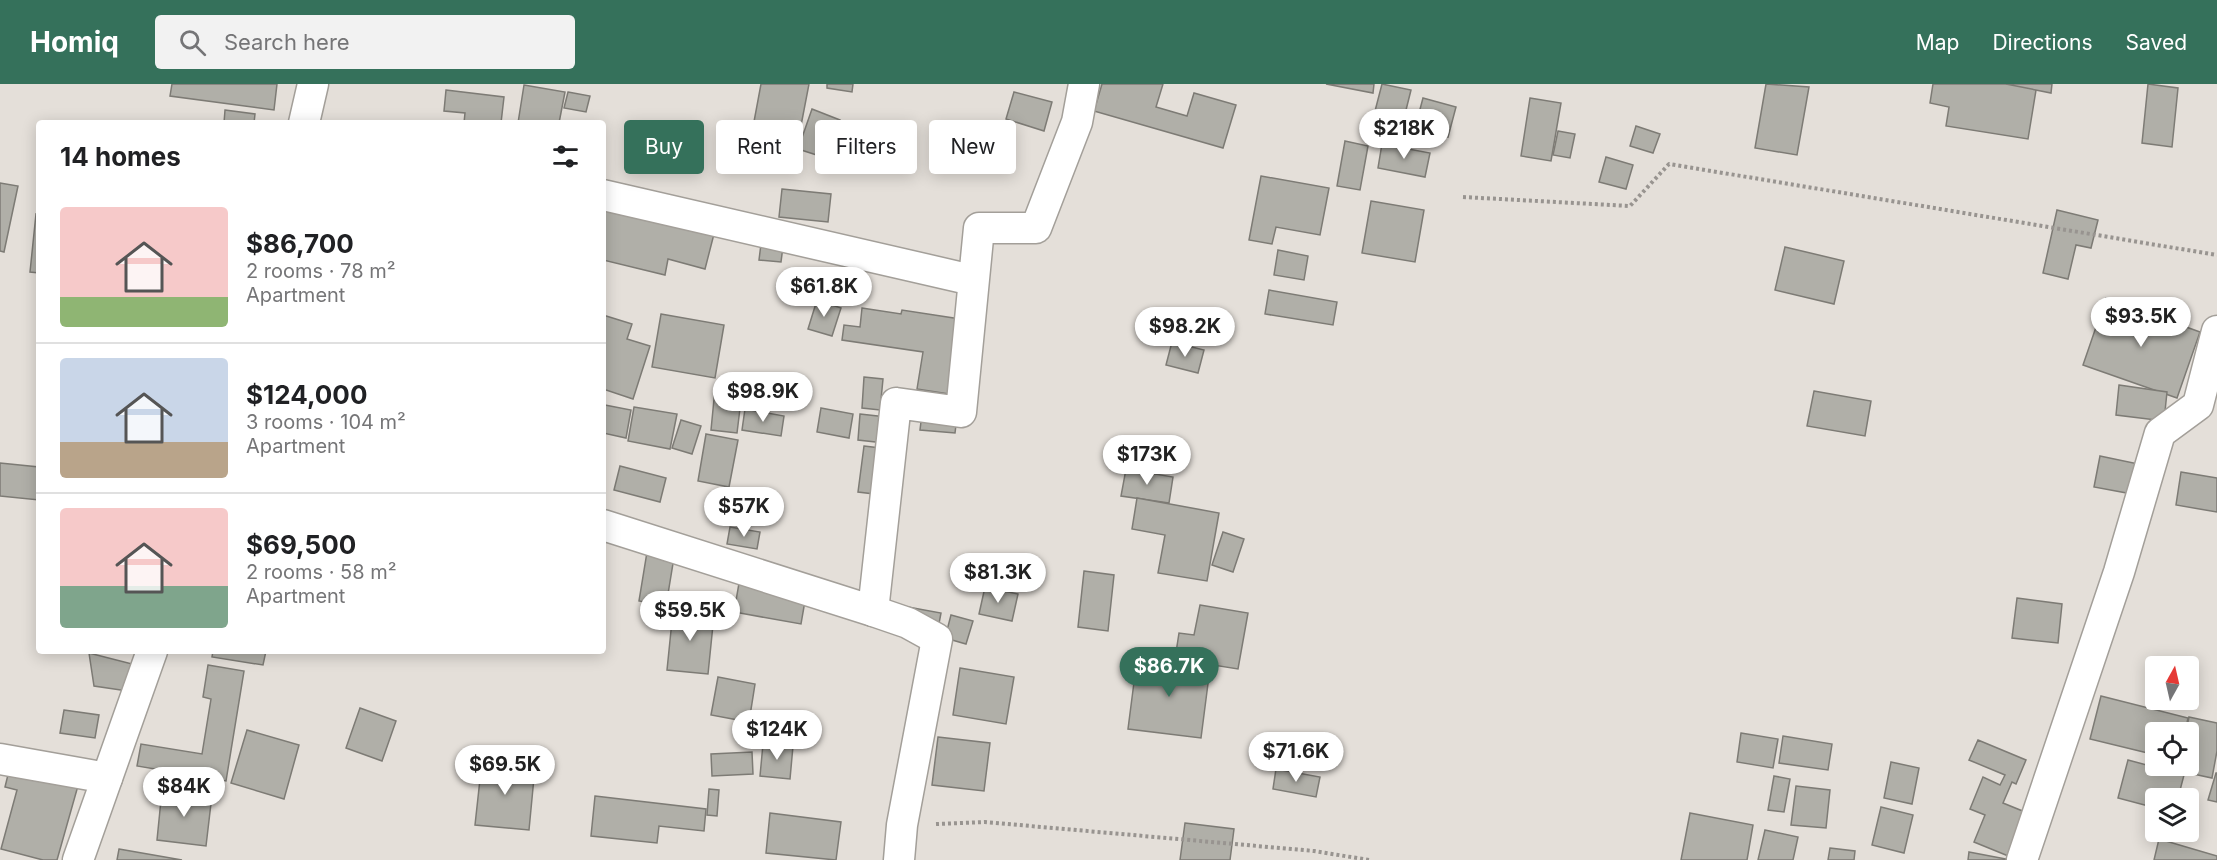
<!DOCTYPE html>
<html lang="en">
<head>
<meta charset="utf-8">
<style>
	body { margin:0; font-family:Inter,sans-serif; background:#f2f2f2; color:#202124; height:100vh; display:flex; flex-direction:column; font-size:22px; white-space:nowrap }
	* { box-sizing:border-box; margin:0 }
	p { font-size:20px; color:#757577 }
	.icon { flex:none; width:33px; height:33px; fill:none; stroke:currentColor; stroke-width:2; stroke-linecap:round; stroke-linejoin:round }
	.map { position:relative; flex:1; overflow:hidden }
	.panel { position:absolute; left:36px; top:36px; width:570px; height:534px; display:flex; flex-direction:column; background:#fff; border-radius:6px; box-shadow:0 3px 15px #0003 }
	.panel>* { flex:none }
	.hud { position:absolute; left:624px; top:36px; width:570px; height:54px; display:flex; gap:12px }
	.needle { width:39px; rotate:8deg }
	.buttons { position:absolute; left:2145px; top:572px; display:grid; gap:12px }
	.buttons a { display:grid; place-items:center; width:54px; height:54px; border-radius:6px; background:#fff; box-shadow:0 3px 15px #0003; font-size:30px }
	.price { position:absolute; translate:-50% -51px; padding:0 14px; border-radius:21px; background:#fff; color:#222; font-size:20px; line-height:39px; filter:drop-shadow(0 2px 3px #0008) }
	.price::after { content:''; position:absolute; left:50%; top:36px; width:18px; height:14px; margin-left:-9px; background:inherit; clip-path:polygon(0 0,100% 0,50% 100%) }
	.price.active { background:#35715b; color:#fff }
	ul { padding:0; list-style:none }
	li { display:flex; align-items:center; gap:18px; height:150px; padding:0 24px }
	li+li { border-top:2px solid #e0e0e0 }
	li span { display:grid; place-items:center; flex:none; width:168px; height:120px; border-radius:6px; color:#555 }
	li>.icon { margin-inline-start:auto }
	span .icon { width:72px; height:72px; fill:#fffc; stroke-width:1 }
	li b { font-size:26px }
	h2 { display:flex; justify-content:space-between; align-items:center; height:72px; padding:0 24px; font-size:26px }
	.pill { padding:0 21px; border-radius:6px; background:#fff; box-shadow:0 3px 15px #0003; font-size:21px; line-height:54px }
	.pill.active { background:#35715b; color:#fff }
	header { display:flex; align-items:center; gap:36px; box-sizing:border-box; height:84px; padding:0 30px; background:#35715b; color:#fff }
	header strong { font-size:28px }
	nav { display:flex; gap:33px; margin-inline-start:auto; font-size:21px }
	.search { width:420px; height:54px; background:#f2f2f2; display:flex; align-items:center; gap:15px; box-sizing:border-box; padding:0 21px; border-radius:6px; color:#757577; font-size:22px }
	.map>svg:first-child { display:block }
</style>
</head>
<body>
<header>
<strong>Homiq</strong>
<div class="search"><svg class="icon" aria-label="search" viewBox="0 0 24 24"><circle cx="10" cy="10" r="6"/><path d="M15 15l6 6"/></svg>Search here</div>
<nav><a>Map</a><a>Directions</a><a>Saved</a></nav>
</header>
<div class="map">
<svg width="2217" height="776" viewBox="0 0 2217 776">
	<rect width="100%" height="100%" fill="#e4dfd9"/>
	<!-- building -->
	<g fill="#b0afa8" stroke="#7d7b75" stroke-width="1.5">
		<polygon points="172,0 277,0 274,26 170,12"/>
		<polygon points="761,0 809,0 799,52 753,43"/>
		<polygon points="827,0 853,0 852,8 827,4"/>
		<polygon points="1102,0 1163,0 1156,23 1187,32 1194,9 1236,21 1223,64 1094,27"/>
		<polygon points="1326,0 1374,0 1373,9"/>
		<polygon points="1382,0 1411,6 1404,34 1375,27"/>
		<polygon points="1766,0 1809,3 1797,71 1755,64"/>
		<polygon points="1933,0 2037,0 2028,55 1946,42 1949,23 1930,19"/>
		<polygon points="2006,0 2052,0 2051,9"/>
		<polygon points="2148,0 2178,4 2172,63 2142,59"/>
		<polygon points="524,1 565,8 559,39 518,39"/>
		<polygon points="446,6 504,13 501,39 464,39 465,29 444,27"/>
		<polygon points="568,8 590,12 586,28 564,24"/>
		<polygon points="1014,8 1052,18 1044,47 1006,35"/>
		<polygon points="1423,14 1456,23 1448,53 1415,44"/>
		<polygon points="1530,14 1561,19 1551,77 1521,72"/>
		<polygon points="812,25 840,36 826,74 798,65"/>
		<polygon points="225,26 255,30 254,39 224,39"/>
		<polygon points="955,41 980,44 978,66 953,63"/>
		<polygon points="1636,42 1660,50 1653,69 1630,62"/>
		<polygon points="1558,47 1575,50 1570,74 1553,71"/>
		<polygon points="1345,57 1368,62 1360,106 1337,102"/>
		<polygon points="1382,60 1430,69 1425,93 1378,84"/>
		<polygon points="1606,73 1633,81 1626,105 1599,98"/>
		<polygon points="1261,92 1329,104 1320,151 1276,143 1272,160 1249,156"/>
		<polygon points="0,99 18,102 4,168 0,167"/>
		<polygon points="782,105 831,110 828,138 779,133"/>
		<polygon points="603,114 714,150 705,185 668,175 665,191 603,176"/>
		<polygon points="1371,117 1424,126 1415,178 1362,169"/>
		<polygon points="2057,126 2098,136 2091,164 2076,161 2068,195 2043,189"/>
		<polygon points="36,130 39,131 39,189 30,188"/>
		<polygon points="764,136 786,139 781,178 759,176"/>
		<polygon points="1785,163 1844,177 1834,220 1775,206"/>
		<polygon points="1278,166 1308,172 1304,196 1274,191"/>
		<polygon points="1269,206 1337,218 1333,241 1265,230"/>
		<polygon points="2106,214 2200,248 2177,314 2083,281"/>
		<polygon points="817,216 841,224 832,252 808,245"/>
		<polygon points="862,224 901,230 902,226 973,237 962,312 917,305 923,268 842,256 844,241 860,243"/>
		<polygon points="661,230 724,241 715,294 652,283"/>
		<polygon points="603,231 632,240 627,255 650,262 633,315 603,305"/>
		<polygon points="1172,258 1204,266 1198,289 1166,281"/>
		<polygon points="864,293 883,295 880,326 862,324"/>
		<polygon points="2119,301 2167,308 2164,337 2116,331"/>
		<polygon points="715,305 742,308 737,349 711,346"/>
		<polygon points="1814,307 1871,317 1865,352 1807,342"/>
		<polygon points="605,321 631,326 626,354 603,349"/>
		<polygon points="923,321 958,325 955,349 920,346"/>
		<polygon points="634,323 677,330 670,365 628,357"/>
		<polygon points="821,324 853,330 849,354 817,348"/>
		<polygon points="745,325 784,332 781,352 742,346"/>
		<polygon points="860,330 904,335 902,361 858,356"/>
		<polygon points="681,336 701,342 692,370 672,364"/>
		<polygon points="706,350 738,356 729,403 698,397"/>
		<polygon points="864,362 905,367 899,413 858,408"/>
		<polygon points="2100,372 2148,382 2143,412 2094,403"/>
		<polygon points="0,379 39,383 39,416 0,412"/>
		<polygon points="620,382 666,394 660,418 614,406"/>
		<polygon points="1126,385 1173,393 1169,419 1121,412"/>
		<polygon points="2181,388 2217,394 2217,428 2176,421"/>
		<polygon points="1137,414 1219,429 1207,497 1158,489 1165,451 1132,445"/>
		<polygon points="730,443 760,448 757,465 727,460"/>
		<polygon points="1223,448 1244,455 1233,488 1212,481"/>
		<polygon points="649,456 676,461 666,522 639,517"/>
		<polygon points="742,482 809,494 801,540 734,528"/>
		<polygon points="1084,487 1114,491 1108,547 1078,543"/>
		<polygon points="985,503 1018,510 1012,537 979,530"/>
		<polygon points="2017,514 2062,520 2058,559 2012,554"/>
		<polygon points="1200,521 1248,529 1238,585 1175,575 1179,549 1194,551"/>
		<polygon points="908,523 941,529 937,550 904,544"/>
		<polygon points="673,527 714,531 708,590 667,586"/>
		<polygon points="951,531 973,537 966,560 945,554"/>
		<polygon points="213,567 266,567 263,581 212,573"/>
		<polygon points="89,569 140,582 134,608 94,602"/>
		<polygon points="1137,575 1210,584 1201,654 1128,645"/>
		<polygon points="208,581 244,587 226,697 137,682 141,660 202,670 211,615 203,613"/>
		<polygon points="960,584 1014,593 1006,640 953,631"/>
		<polygon points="718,593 755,600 749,638 711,631"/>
		<polygon points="2101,612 2188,634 2185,648 2156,648 2156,671 2090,655"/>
		<polygon points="360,624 396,637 382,677 346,664"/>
		<polygon points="64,626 99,631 95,654 60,649"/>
		<polygon points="2189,633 2217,639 2217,667 2212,694 2179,687 2180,681 2188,681 2188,648 2186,648"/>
		<polygon points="247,646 299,661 284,715 231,699"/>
		<polygon points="1741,649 1778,655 1773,684 1737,678"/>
		<polygon points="1783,652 1832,660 1828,686 1779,679"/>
		<polygon points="938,653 990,659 984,707 932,701"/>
		<polygon points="1978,656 2026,676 2016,700 2012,698 2003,719 2040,734 2018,776 1974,758 1985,731 1970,725 1983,693 2000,701 2005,691 1969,676"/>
		<polygon points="763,660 793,662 790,695 760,692"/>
		<polygon points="14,666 83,684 57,776 43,776 1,765 17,706 5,703"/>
		<polygon points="752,668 753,690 712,692 711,670"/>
		<polygon points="2128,676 2184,691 2178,714 2156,714 2156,724 2118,714"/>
		<polygon points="482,677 535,683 529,746 475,741"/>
		<polygon points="1891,678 1919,684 1912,720 1884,714"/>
		<polygon points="1276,685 1320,693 1316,713 1273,705"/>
		<polygon points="2216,689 2217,689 2217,718 2208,716"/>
		<polygon points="1774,692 1790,695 1784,728 1768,726"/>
		<polygon points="1796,702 1830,706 1826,744 1791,741"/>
		<polygon points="709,705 719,706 717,732 707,731"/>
		<polygon points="162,706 212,711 206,762 157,756"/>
		<polygon points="595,712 706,725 704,747 659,742 657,759 591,752"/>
		<polygon points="1881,723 1913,731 1904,769 1872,761"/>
		<polygon points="770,729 841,738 836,776 766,769"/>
		<polygon points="1690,729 1753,741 1747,776 1681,776"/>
		<polygon points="1185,739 1234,745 1230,776 1180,776"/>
		<polygon points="1765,746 1798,753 1793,776 1758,776"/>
		<polygon points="2159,755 2217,772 2217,776 2154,776"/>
		<polygon points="1830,764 1855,767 1854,776 1828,776"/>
		<polygon points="119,765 182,776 117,776"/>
		<polygon points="1969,768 2011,776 1968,776"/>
	</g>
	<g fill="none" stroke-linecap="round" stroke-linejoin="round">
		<defs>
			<g id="street">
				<polyline points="304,39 313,0"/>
				<polyline points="603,111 972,196"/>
				<polyline points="603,441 873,527 896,319 961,328 979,144 1036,144 1077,38 1084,0"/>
				<polyline points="873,527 908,539 937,555 902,741 899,776"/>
				<polyline points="0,675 107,694"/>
				<polyline points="78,776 152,567"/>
				<polyline points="2022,776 2119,488 2160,349 2198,321 2217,247"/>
			</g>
		</defs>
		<!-- street casing -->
		<use href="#street" stroke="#a39f99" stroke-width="33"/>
		<!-- path -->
		<g stroke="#989490" stroke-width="4" stroke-dasharray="3 3" stroke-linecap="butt">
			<polyline points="1463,113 1630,122 1669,80 2217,171"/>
			<polyline points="936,740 985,738 1314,767 1369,776"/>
		</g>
		<!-- street -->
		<use href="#street" stroke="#fff" stroke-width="30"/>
	</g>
</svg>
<div class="buttons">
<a><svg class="needle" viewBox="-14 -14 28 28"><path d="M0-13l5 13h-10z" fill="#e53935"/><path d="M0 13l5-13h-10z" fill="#757577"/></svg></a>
<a><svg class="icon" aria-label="locate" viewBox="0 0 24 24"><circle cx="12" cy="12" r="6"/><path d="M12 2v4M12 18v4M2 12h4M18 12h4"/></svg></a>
<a><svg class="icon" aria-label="layers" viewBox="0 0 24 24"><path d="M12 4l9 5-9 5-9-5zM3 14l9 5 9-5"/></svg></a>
</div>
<b class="price" style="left:1404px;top:76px">$218K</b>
<b class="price" style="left:824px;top:234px">$61.8K</b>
<b class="price" style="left:2141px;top:264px">$93.5K</b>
<b class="price" style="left:1185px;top:274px">$98.2K</b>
<b class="price" style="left:763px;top:339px">$98.9K</b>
<b class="price" style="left:1147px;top:402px">$173K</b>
<b class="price" style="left:744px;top:454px">$57K</b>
<b class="price" style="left:998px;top:520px">$81.3K</b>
<b class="price" style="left:690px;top:558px">$59.5K</b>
<b class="price active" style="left:1169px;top:614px">$86.7K</b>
<b class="price" style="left:777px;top:677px">$124K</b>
<b class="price" style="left:1296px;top:699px">$71.6K</b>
<b class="price" style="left:505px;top:712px">$69.5K</b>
<b class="price" style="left:184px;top:734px">$84K</b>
<div class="hud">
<a class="pill active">Buy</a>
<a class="pill">Rent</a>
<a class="pill">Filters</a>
<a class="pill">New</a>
</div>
<section class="panel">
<h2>14 homes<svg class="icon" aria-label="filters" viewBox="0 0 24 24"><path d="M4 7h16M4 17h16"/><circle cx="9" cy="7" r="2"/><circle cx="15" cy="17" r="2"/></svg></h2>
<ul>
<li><span style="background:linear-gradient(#f6c9c9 75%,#8fb573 0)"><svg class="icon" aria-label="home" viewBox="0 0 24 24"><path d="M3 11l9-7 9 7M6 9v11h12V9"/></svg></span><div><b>$86,700</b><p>2 rooms · 78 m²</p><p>Apartment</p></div></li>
<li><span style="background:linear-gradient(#c9d6e8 70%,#b9a48a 0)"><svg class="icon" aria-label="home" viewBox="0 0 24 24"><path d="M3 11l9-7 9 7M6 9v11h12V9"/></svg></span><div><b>$124,000</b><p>3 rooms · 104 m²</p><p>Apartment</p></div></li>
<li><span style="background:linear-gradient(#f6c9c9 65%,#7fa58c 0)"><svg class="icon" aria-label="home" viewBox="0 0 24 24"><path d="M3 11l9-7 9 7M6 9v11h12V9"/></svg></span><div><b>$69,500</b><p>2 rooms · 58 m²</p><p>Apartment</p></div></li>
</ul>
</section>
</div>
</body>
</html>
